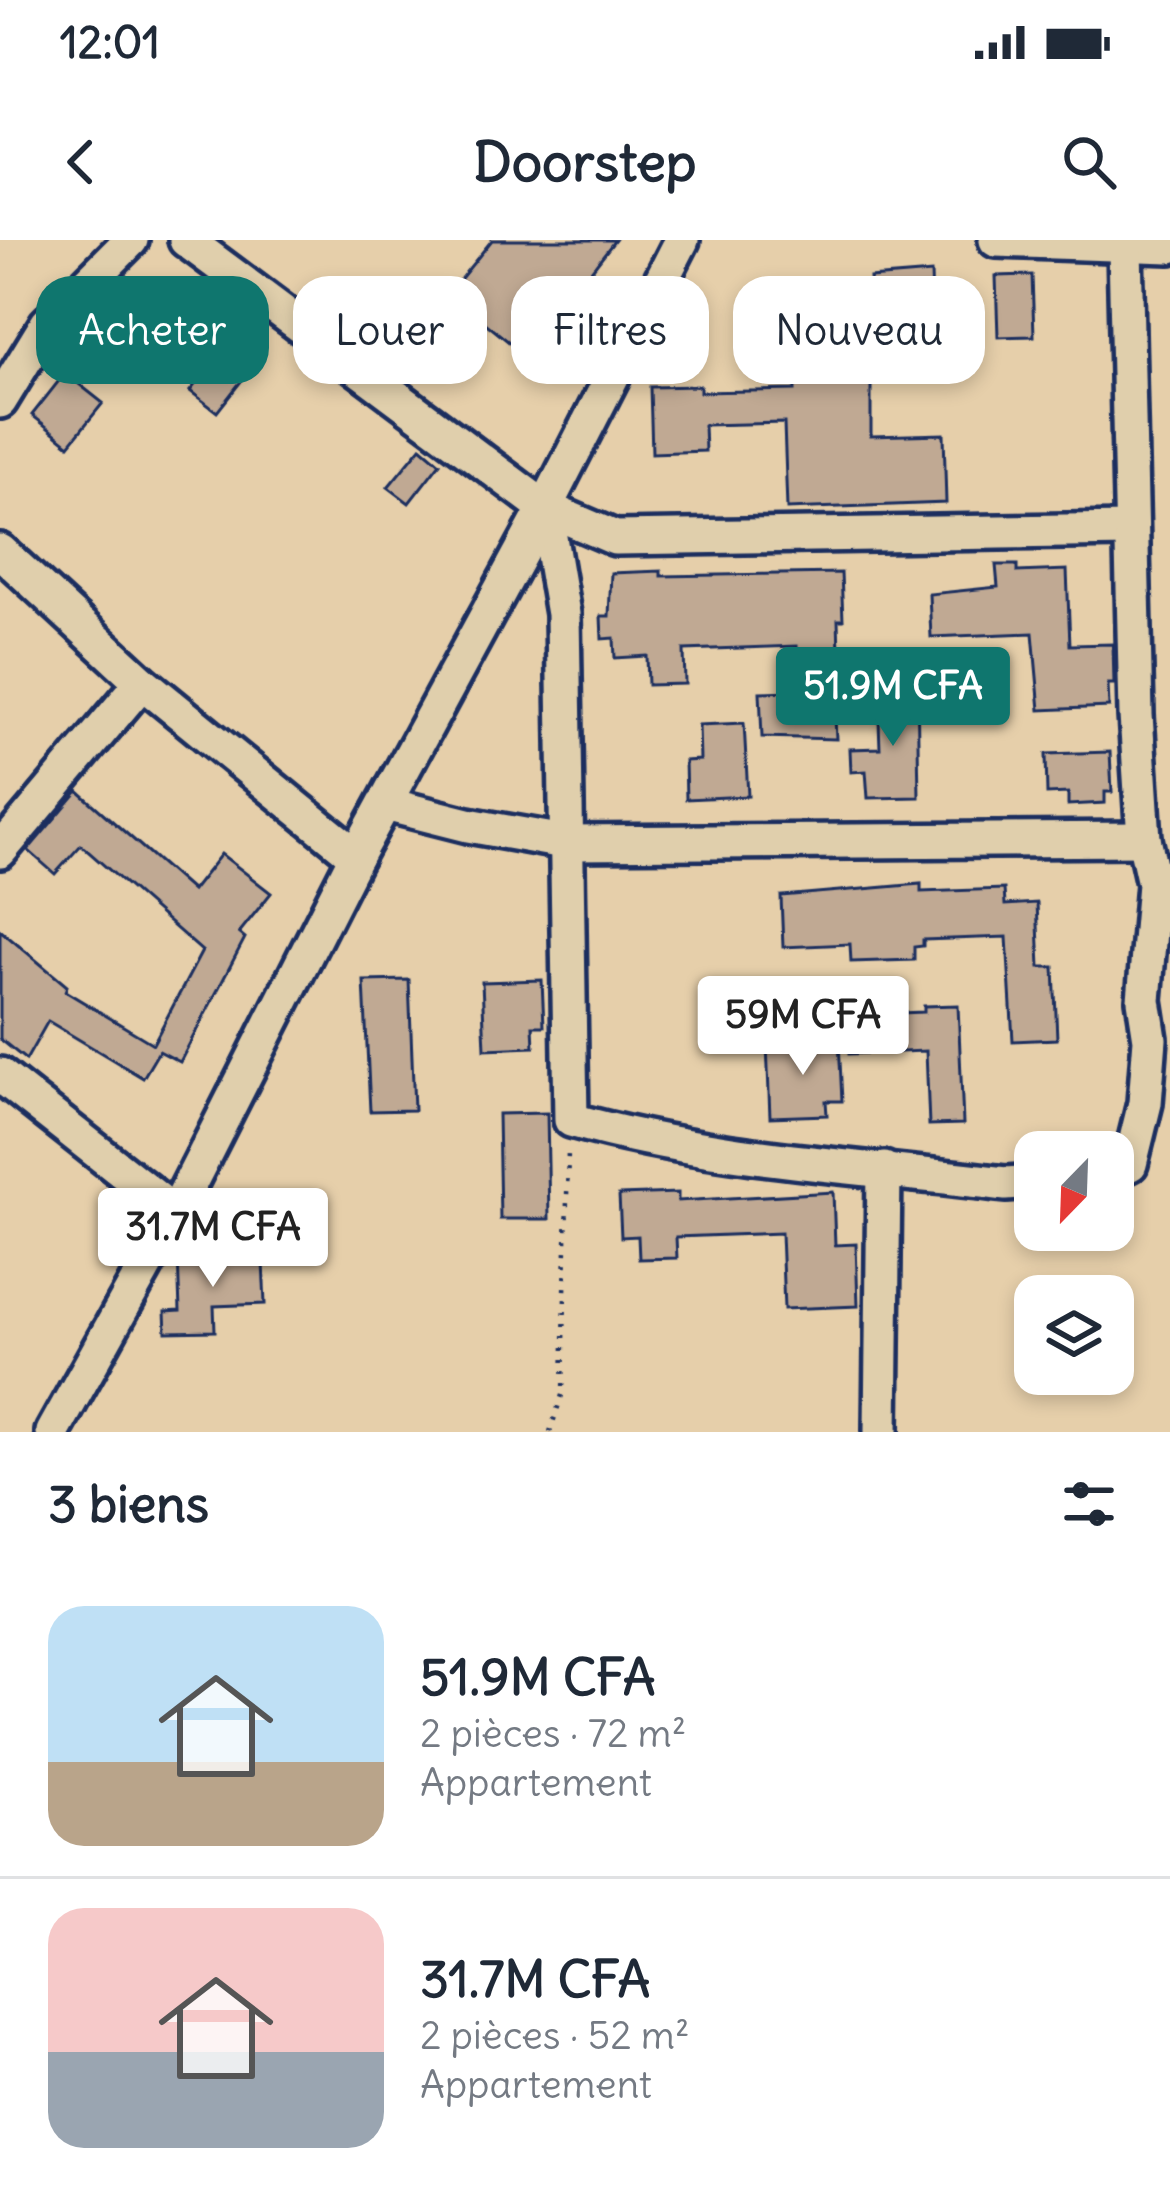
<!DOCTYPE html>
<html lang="fr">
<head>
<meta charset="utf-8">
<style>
	body { margin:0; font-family:Delius,sans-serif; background:#f6f6f7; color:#1f2937; height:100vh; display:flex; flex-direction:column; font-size:45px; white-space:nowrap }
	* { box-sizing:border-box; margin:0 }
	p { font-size:39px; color:#747a83 }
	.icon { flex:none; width:66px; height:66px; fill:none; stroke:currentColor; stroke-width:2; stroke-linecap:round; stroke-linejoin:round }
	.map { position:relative; height:1192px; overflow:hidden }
	.side { display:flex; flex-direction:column; background:#fff; flex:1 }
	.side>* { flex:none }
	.hud { position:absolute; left:36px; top:36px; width:1098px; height:108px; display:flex; gap:24px }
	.needle { width:78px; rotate:203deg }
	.tools { position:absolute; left:1014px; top:891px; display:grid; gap:24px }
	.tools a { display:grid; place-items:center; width:120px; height:120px; border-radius:24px; background:#fff; box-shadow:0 6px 18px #0003; font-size:60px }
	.price { position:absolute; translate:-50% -102px; padding:0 27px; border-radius:12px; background:#fff; color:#222; font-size:39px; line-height:78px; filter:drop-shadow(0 3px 6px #0008) }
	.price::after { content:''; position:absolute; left:50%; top:72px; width:36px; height:27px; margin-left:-18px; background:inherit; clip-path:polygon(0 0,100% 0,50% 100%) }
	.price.on { background:#0f766e; color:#fff }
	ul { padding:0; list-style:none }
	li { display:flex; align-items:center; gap:36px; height:300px; padding:0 48px }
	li+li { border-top:3px solid #e0e1e3 }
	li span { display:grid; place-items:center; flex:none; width:336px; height:240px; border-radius:36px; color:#555 }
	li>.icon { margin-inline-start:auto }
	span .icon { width:144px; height:144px; fill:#fffc; stroke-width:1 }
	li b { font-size:51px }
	h2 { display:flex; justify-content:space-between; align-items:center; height:144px; padding:0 48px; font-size:51px }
	.tag { padding:0 42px; border-radius:36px; background:#fff; box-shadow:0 6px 18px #0003; font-size:42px; line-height:108px }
	.tag.on { background:#0f766e; color:#fff }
	.status { display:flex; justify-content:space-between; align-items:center; height:84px; padding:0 60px; background:#fff; direction:ltr }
	.status svg { height:33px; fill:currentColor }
	header { display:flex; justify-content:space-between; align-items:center; height:156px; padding:0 48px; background:#fff; font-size:54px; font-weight:700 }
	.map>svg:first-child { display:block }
</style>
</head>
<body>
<div class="status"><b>12:01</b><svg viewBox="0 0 49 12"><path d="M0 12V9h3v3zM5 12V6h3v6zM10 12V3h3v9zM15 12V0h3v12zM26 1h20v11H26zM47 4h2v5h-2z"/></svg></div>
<header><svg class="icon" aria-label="back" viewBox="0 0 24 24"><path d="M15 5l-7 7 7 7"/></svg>Doorstep<svg class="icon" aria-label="search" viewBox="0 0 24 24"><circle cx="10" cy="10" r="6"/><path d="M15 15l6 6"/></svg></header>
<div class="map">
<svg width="1170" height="1192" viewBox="0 0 1170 1192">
	<rect width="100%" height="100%" fill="#e6cfaa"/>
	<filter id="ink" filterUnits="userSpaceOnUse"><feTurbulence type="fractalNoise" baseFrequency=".00833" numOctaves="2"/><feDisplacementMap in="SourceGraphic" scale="24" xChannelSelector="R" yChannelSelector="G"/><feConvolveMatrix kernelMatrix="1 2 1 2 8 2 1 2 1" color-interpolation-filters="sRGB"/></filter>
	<g filter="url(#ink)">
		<!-- building -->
		<g fill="#c0a993" stroke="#1b2f5e" stroke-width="3">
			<polygon points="492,0 615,0 583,41 589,45 577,60 589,69 555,139 483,81 467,101 432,74"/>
			<polygon points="931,33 933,89 871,91 870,38"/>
			<polygon points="1032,35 1034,96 998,97 996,36"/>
			<polygon points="238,91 264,112 217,172 190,151"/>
			<polygon points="871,93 871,196 944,194 946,263 787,269 784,183 704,185 705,211 652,213 650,147 700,146 700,152 795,150 793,95"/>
			<polygon points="65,133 103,163 69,205 32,175"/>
			<polygon points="421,207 440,223 409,263 388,247"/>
			<polygon points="996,325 1017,325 1017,332 1067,330 1070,405 1113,404 1114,444 1108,444 1109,467 1040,470 1033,393 931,397 929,354 998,347"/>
			<polygon points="661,331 661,336 841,333 843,380 838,380 839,412 832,412 836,499 762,497 760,452 799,451 797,406 684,410 685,444 648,445 647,416 615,418 614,398 602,399 601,376 609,376 611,333"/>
			<polygon points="917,448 919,557 868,558 866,531 851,532 850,509 880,508 878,453"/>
			<polygon points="744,483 748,556 686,559 685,521 700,520 699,485"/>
			<polygon points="1110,512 1112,552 1105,552 1105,563 1068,565 1068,553 1047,554 1046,514"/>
			<polygon points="78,551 192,651 221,614 271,653 239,693 245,698 180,822 159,811 143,838 48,781 26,820 0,799 0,690 67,746 65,751 153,804 202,711 81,605 55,634 28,610"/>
			<polygon points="921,644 921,652 1004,649 1005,665 1037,663 1040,727 1054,727 1057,799 1013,801 1007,697 923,700 923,706 914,707 914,720 851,722 850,704 783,707 781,656"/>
			<polygon points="409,740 414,870 370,871 364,741"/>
			<polygon points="542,740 544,786 533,786 534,807 485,809 482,742"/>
			<polygon points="958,765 963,884 929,885 926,811 849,814 848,775 924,772 924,766"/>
			<polygon points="839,801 842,861 826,861 827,875 770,877 767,804"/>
			<polygon points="547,873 549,979 500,979 498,874"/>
			<polygon points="833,952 835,1005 856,1004 858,1066 784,1069 781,993 676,997 677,1018 639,1019 638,996 621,997 619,955 678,953 678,961"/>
			<polygon points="232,1014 233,1023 263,1022 265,1064 214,1066 215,1091 166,1092 165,1072 180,1071 178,1016"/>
		</g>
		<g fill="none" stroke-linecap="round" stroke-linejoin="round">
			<defs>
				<g id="street">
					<polyline points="186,0 545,268 615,298 1129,290"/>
					<polyline points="996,0 1170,6"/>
					<polyline points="0,161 47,84 131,0"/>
					<path d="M 545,268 L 563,374 L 571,880 C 713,920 860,926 1006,944 L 1035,942"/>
					<polyline points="0,311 142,442 356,616"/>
					<polyline points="385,564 468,585 570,603 1144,599"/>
					<polyline points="0,611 142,442"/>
					<polyline points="0,835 175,973"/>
					<polyline points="1113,932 1130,924 1145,863 1150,799 1144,760 1154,644 1144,599 1136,475 1125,8"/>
					<polyline points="53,1192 175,973 356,616 545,268 682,0"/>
					<polyline points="881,1192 884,929"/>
				</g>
			</defs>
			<!-- street casing -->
			<use href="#street" stroke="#1b2f5e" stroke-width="42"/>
			<!-- path -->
			<polyline stroke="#1b2f5e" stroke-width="4.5" stroke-dasharray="3 9" stroke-linecap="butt" points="550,1192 563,1152 568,909"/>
			<!-- street -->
			<use href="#street" stroke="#e0cfac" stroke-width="33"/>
		</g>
	</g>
</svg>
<div class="tools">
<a><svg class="needle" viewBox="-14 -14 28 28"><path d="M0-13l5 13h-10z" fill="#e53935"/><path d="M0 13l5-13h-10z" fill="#747a83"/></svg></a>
<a><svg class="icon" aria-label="layers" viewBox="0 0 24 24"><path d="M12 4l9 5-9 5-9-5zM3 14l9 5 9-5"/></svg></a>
</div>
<b class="price on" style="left:893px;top:509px">51.9M CFA</b>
<b class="price" style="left:803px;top:838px">59M CFA</b>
<b class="price" style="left:213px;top:1050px">31.7M CFA</b>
<div class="hud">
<a class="tag on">Acheter</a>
<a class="tag">Louer</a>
<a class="tag">Filtres</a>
<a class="tag">Nouveau</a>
</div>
</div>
<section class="side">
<h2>3 biens<svg class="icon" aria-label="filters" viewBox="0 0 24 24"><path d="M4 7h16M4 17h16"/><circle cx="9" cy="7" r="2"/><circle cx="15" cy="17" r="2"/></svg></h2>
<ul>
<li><span style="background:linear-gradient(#bfe0f5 65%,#b9a48a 0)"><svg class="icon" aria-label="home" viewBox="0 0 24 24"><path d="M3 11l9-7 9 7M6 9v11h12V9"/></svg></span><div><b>51.9M CFA</b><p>2 pièces · 72 m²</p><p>Appartement</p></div></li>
<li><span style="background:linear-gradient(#f6c9c9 60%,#9aa5b1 0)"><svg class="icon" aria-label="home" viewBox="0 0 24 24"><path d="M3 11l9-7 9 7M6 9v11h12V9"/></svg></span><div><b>31.7M CFA</b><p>2 pièces · 52 m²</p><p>Appartement</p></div></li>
</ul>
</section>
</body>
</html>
